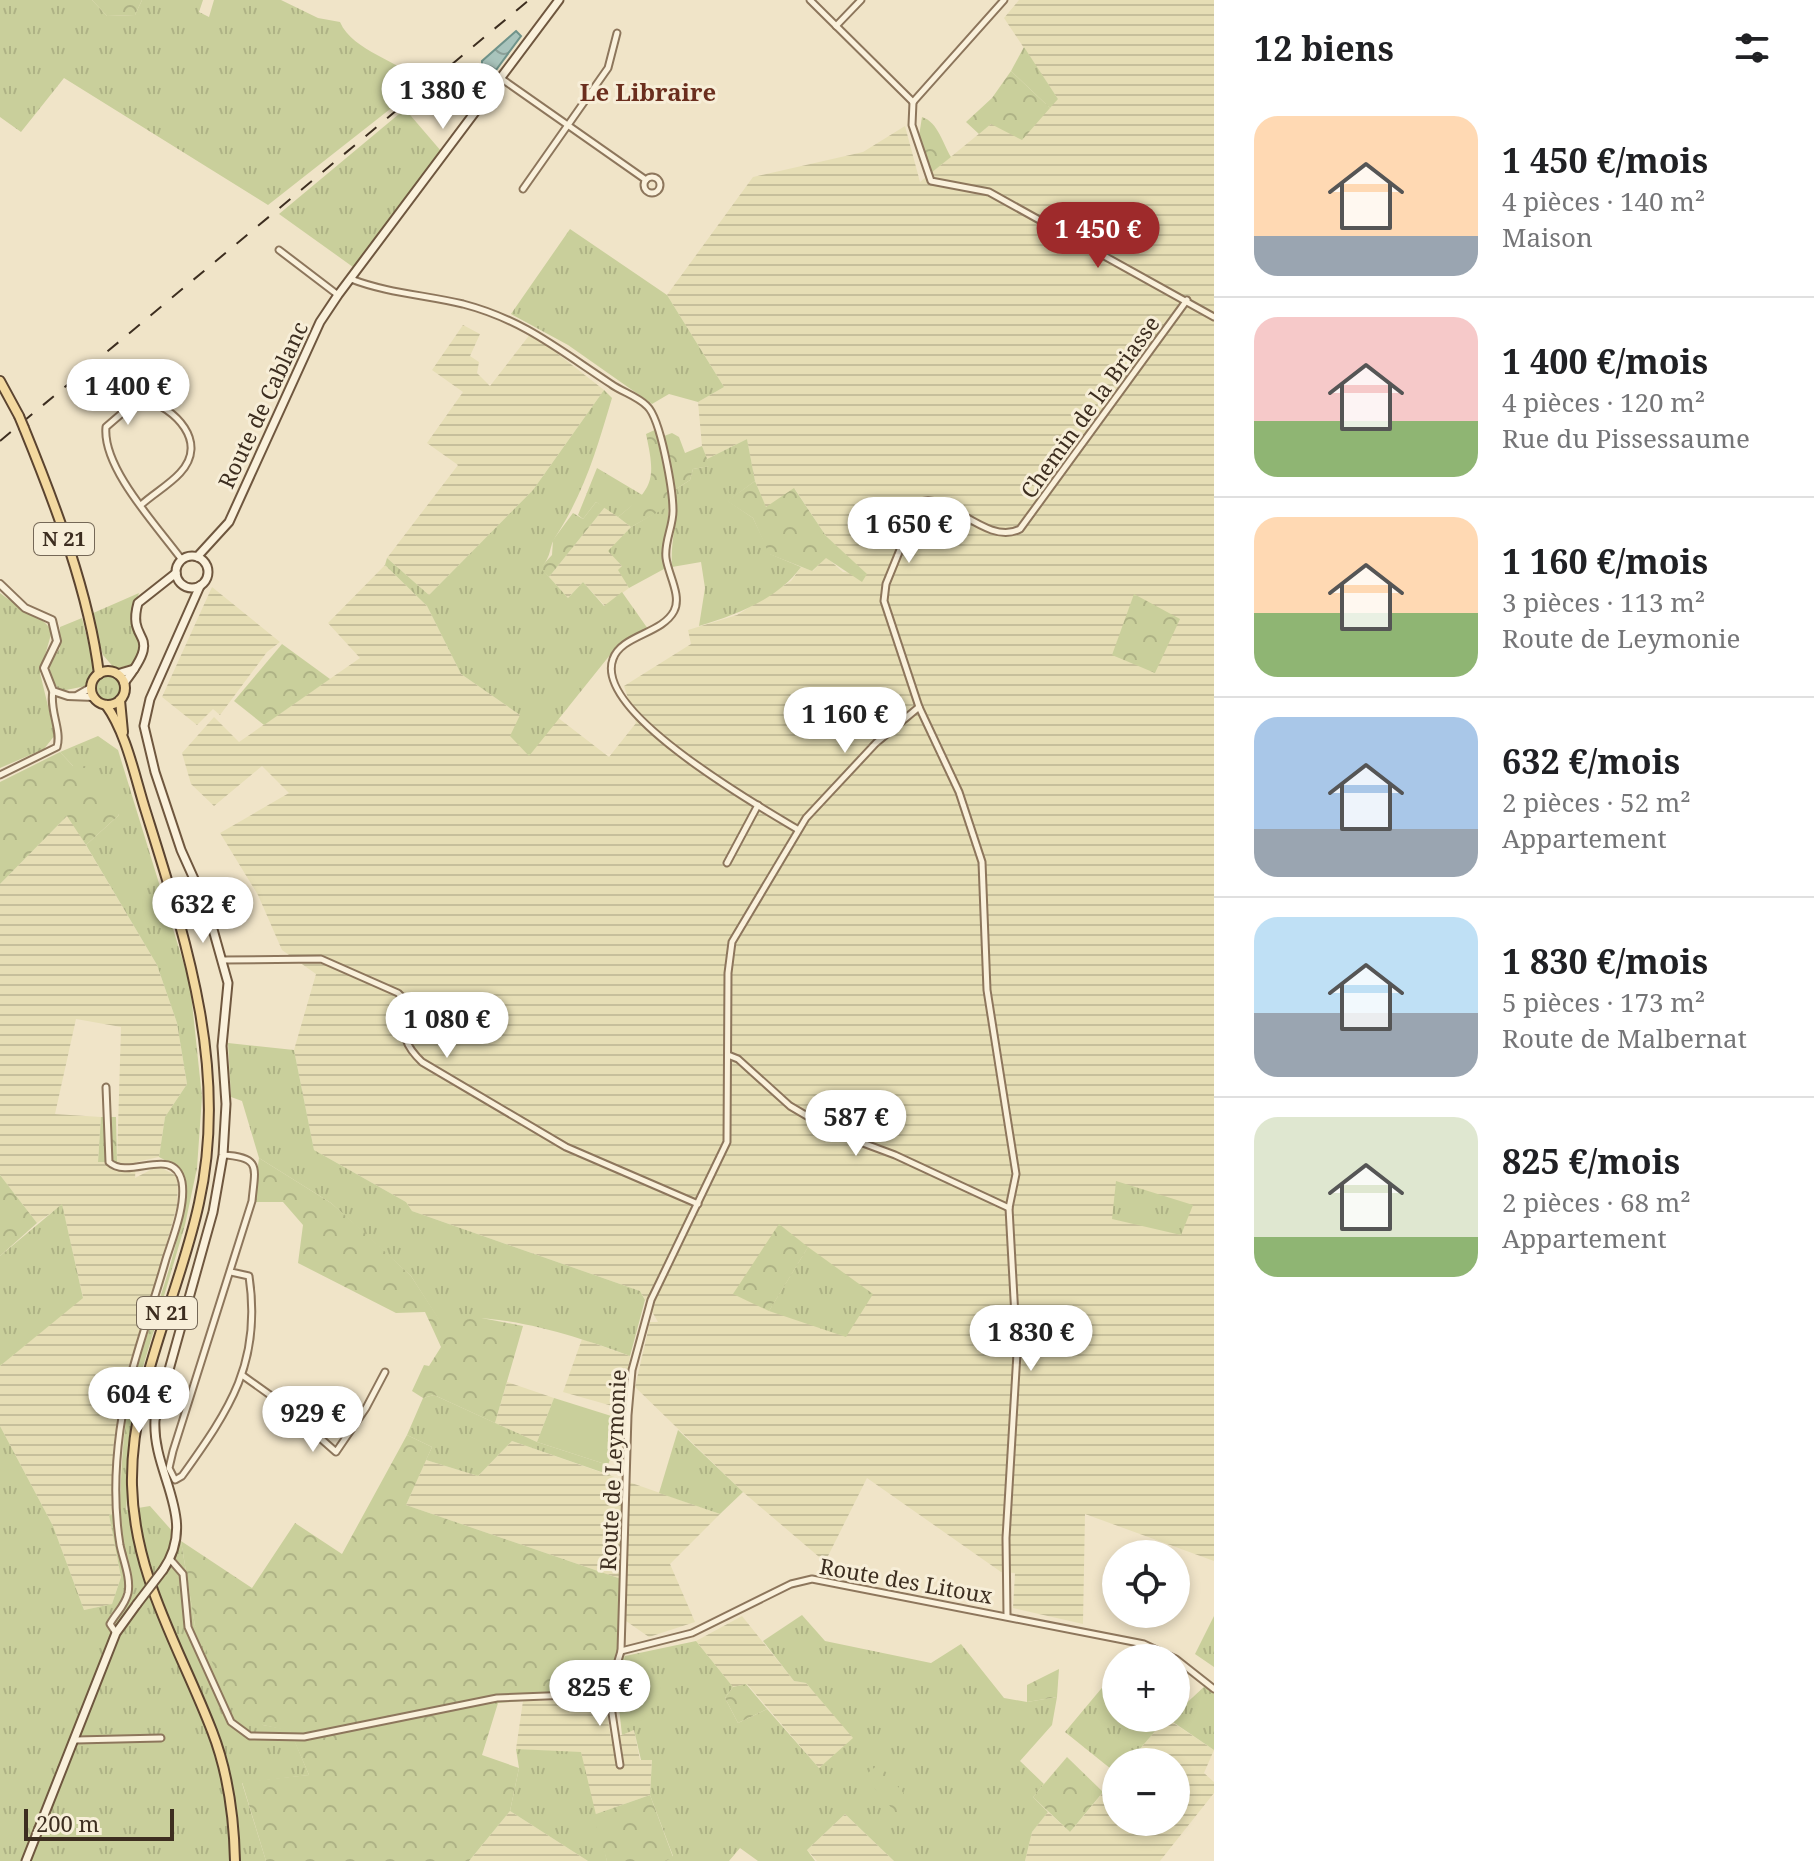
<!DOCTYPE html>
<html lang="fr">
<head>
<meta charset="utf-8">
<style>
	body { margin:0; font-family:"Noto Serif",serif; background:#f6f6f6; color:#202124; height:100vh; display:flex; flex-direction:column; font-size:30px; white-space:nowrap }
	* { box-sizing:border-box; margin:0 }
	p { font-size:26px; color:#757577 }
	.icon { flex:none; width:44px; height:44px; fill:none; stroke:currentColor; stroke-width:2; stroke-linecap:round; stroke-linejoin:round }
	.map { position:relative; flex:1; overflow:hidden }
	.details { display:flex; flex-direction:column; background:#fff; width:600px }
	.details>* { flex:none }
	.buttons { position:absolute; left:1102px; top:1540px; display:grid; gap:16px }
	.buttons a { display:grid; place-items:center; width:88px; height:88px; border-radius:50%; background:#fff; box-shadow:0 4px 12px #0003; font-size:40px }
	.scale { position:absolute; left:24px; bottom:20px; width:150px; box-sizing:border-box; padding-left:8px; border:4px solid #3d2e20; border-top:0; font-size:22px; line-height:28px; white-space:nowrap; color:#3d2e20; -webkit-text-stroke:6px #f7eed8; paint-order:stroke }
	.price { position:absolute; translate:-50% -68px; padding:0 18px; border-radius:28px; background:#fff; color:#222; font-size:26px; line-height:52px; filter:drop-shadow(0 2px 4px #0008) }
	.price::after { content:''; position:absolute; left:50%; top:48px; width:24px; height:18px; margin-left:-12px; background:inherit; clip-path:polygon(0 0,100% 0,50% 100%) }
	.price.current { background:#9e2a2b; color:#fff }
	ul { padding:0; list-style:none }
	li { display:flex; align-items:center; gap:24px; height:200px; padding:0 40px }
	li+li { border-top:2px solid #e0e0e0 }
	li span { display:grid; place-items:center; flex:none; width:224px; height:160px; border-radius:24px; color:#555 }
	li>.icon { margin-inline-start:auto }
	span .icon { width:96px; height:96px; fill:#fffc; stroke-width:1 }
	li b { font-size:34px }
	h2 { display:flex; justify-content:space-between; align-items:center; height:96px; padding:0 40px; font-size:34px }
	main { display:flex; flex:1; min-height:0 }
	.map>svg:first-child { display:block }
</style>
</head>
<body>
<main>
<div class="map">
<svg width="1214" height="1861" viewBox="0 0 1214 1861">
	<defs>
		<pattern id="farmland-rules" width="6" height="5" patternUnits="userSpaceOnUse" patternTransform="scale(2)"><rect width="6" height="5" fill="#e6deb5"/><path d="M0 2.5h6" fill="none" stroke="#c6bf9b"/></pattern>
		<pattern id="grass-tufts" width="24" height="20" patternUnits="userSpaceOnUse" patternTransform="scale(2)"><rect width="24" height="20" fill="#c9cf9b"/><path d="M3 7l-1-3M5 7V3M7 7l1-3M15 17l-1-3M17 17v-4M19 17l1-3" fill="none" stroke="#aeb285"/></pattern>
		<pattern id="forest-crowns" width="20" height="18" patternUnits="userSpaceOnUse" patternTransform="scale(2)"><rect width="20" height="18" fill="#c9cf9b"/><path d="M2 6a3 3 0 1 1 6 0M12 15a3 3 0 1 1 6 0" fill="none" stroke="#aeb285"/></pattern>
		<pattern id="water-waves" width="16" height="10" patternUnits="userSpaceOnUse" patternTransform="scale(2)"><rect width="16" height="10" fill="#a9c4bc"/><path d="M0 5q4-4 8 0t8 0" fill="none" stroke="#8ba098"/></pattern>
	</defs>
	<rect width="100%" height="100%" fill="#f0e4c8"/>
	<!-- farmland -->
	<g fill="url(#farmland-rules)" fill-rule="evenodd">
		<polygon points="1019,0 1214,0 1214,1561 1085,1514 1083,1624 1013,1608 1015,1573 1001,1572 867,1478 825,1562 743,1492 635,1387 650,1322 658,1322 640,1291 412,1211 406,1202 314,1150 294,1050 316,974 282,950 258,895 220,833 289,793 262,766 214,806 191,784 182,753 214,717 239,742 360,658 328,623 385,565 427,606 461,674 520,715 529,755 557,717 609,757 636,723 624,686 691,644 688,630 737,615 791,581 801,567 813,571 826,557 843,572 866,574 826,536 795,489 766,508 755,481 747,439 707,459 702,446 698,402 724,387 667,295 753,177 863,152 905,126 920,182 991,124 1058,99 1004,18"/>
		<polygon points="463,325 480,334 470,356 479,362 477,373 490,386 531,333 604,390 533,490 429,595 387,558 458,465 427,443 463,392 432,370"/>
		<polygon points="605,507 631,527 609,551 623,567 619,570 629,588 605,606 583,582 568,598 549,577"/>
		<polygon points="212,587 280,642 267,652 220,715 213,709 197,725 162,697"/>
		<path d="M 68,815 L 157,965 L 177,1023 L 187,1084 L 165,1117 L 159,1157 L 136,1162 L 135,1178 L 158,1166 L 175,1175 L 178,1184 L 177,1206 L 124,1396 L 113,1448 L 114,1513 L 109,1515 L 121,1577 L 112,1604 L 84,1610 L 53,1526 L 0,1426 L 0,1366 L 83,1297 L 62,1205 L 37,1223 L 0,1175 L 0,884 ZM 76,1019 L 121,1027 L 117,1161 L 98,1162 L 101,1117 L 55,1114 Z"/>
		<polygon points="582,1339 630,1356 623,1409 563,1392"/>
		<polygon points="507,1382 554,1398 537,1442 495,1423"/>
		<polygon points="512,1441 720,1514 670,1564 695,1622 649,1637 626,1621 627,1581 406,1505 426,1460 478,1476"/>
		<polygon points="742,1616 794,1681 806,1683 854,1738 819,1768 747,1684 733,1687 696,1641"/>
		<polygon points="604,1694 611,1739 634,1730 640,1760 652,1760 650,1795 593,1815 581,1753 516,1749 523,1701 597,1700"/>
		<polygon points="1166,1718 1214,1750 1204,1773 1214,1782 1214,1793 1160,1861 1025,1861 1032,1832 1048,1812 1070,1832 1116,1777 1116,1822 1176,1822 1176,1762 1129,1762"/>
		<polygon points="510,1811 588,1861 469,1861"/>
		<polygon points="845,1814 894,1861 817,1861 807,1850"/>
	</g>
	<!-- grass -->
	<g fill="url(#grass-tufts)">
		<path d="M 0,0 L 92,0 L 107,16 L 135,15 L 142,0 L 203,0 L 199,12 L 209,17 L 214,0 L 281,0 L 318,18 L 340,22 C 353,52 400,60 422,84 L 268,205 L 64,78 L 21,132 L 0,117 Z"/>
		<polygon points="1024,47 1058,99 1050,108 1011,71"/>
		<polygon points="405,109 441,151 353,267 279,214"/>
		<polygon points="570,229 667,295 724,387 698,402 669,394 652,404 568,345 511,314"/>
		<path d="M 604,390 L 612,398 C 597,448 585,491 556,536 C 548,548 553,554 541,568 L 568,598 L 583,582 L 604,606 L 622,592 L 648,629 L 614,650 L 529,756 L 510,736 L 520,715 L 461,674 L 427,606 L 385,565 L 387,558 L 429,595 L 533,490 Z"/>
		<path d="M 747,439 L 755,481 L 728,501 L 753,518 L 770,554 L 801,567 C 778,599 736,615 699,626 L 705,588 L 701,562 L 672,567 C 670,540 679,516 676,489 L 690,480 L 693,469 L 709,466 L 707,459 Z"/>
		<polygon points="597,468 644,496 618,517 596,502 583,519 578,515"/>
		<polygon points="669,505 664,569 629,588 618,570 622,566 608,551 631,527"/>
		<path d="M 0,593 C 17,607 40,613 52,631 L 40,673 L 55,735 L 44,749 L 0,768 Z"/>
		<polygon points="139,593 130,619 141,648 136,663 115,669 103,655 91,614"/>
		<polygon points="82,618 94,667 86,686 61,691 52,681 49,665 60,648 60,627"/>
		<circle cx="109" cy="688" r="12"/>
		<path d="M 98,736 L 118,750 L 190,984 L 202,1097 L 197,1168 L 185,1225 L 135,1394 L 126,1510 L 150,1506 L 181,1541 L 195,1626 L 263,1725 L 290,1730 L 309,1775 L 242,1783 L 266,1861 L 0,1861 L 0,1426 L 53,1526 L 84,1610 L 112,1604 L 121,1577 L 109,1515 L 120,1512 C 121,1468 123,1427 132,1384 C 144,1332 200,1213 178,1167 L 159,1157 L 165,1117 L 187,1084 L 177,1023 L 157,965 L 86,845 L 119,815 L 60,752 Z"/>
		<path d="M 228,1043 L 294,1050 L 314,1150 L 406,1202 L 412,1211 L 640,1291 L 645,1300 L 630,1356 C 576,1336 497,1310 439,1320 L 411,1276 L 331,1203 L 259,1158 L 242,1101 L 231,1097 Z"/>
		<polygon points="1116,1181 1193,1205 1181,1235 1112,1219"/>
		<polygon points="62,1204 83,1298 0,1366 0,1256"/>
		<polygon points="808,1247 873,1294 846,1337 769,1311"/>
		<polygon points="434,1395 537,1442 608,1465 610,1475 512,1441 478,1476 426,1460 432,1447 407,1435 423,1398"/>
		<polygon points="678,1430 743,1492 720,1514 659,1493"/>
		<polygon points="802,1615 825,1641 931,1663 961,1644 1004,1698 1027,1702 1057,1697 1052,1725 1020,1761 1044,1784 1033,1797 1048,1812 1032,1832 1025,1861 894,1861 845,1814 807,1850 815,1861 758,1861 740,1848 729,1861 666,1861 673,1856 650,1795 652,1760 641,1760 634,1730 622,1735 617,1690 625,1656 696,1641 733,1687 725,1698 738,1723 767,1709 819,1768 853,1738 806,1683 794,1681 763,1641"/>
		<polygon points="1214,1616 1214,1667 1195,1654"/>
		<polygon points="1116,1671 1116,1718 1166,1718 1129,1762 1116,1762 1116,1773 1065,1732"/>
		<polygon points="1206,1685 1214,1694 1214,1750 1167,1718 1176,1718 1176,1707 1179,1710"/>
		<polygon points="516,1749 581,1752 607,1861 588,1861 510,1811 519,1768"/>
	</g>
	<!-- forest -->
	<g fill="url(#forest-crowns)">
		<polygon points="92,0 142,0 135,15 107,16"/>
		<polygon points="1011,71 1050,108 1022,140 991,124 979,134 966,122 992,98"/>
		<path d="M 922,117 C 938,122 943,144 951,157 L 931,173 L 919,136 Z"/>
		<path d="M 661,427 L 664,436 L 672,433 L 679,437 L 685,453 L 702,446 L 710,466 L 693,469 L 690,480 L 676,489 L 678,501 L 631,527 L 618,517 C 654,488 656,480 646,434 Z"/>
		<polygon points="755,481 766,507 794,488 826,536 867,574 862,582 826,558 812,571 769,554 753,518 727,501"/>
		<polygon points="596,502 605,507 549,577 540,568 552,555 553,540 573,513 583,519"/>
		<polygon points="1134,594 1180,619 1155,673 1112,655"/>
		<polygon points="282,644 330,679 264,725 234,701"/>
		<polygon points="60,752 73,766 91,766 119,815 86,845 67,816 0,884 0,782"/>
		<polygon points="101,1117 116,1117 117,1162 98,1162"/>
		<polygon points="259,1158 331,1203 365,1233 411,1276 439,1319 466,1315 523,1326 495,1423 434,1395 423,1398 412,1391 424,1365 429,1366 441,1347 425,1312 396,1313 298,1263 303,1225 283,1202 253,1202"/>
		<polygon points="0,1175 37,1223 0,1256"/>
		<polygon points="779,1224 808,1247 769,1311 733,1294"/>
		<polygon points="407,1435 432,1447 406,1505 627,1581 624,1670 596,1687 557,1690 523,1701 498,1703 482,1755 519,1768 510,1811 469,1861 266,1861 242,1782 309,1775 290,1731 263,1725 237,1715 195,1626 181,1541 252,1588 295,1523 342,1554"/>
		<polygon points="1059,1669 1057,1697 1027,1702 1027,1685"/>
		<polygon points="746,1684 767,1709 738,1723 725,1698 733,1687"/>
		<polygon points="1067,1757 1103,1792 1070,1832 1033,1797"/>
		<polygon points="879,1764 910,1801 896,1813 864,1776"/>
		<polygon points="650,1795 673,1857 666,1861 607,1861 593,1815"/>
	</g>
	<!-- pitch -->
	<polygon fill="#c9cf9b" points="554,1398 624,1420 608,1465 537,1442"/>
	<!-- water -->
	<polygon fill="url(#water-waves)" stroke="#6f938a" stroke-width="2" points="516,31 521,36 496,70 482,65 482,61"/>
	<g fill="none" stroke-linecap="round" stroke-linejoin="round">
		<defs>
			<g id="minor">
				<polyline points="810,0 913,102"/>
				<polyline points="836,26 861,0"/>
				<polyline points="502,79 646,180"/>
				<polyline points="437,90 461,74 491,91"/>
				<polyline points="913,102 912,125 931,181 989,192 1214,317"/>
				<polyline points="913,102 1004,0"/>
				<circle cx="652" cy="185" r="8"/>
				<polyline points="523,189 608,68 617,33"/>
				<polyline points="279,250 338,295"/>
				<path d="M 351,279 C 387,293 425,295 463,304 C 524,320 559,350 611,384 C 622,392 637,396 647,406 C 661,419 673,491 673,511 C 673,527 664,542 666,558 C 668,574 682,596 674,611 C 662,634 621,635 613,659 C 593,712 760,807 797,829"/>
				<path d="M 141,505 C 153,494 169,485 180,473 C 209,442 175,408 144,399 L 135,402 L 106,427 C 102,468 158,527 182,560"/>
				<path d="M 0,775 L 57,747 C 62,730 49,710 53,691"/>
				<polyline points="727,863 758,805"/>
				<path d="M 223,960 L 321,959 L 398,993 L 405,1000 C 407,1030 397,1038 422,1062 L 566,1147 L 698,1204"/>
				<polyline points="728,1055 738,1059 790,1106 836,1133 895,1155 1009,1208"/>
				<path d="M 106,1087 L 109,1162 C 129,1181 174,1144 182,1182 C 186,1205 173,1237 166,1259 C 150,1316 128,1371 120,1430 C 115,1467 114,1508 120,1545 C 123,1560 131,1578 128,1593 C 125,1606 116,1613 110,1624 L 116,1633"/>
				<path d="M 223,1155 C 262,1157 255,1168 252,1201 L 173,1451 L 169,1468 L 175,1480 L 182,1476 C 230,1409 262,1362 249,1276 L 231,1272"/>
				<polyline points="242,1375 277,1400 336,1452 366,1408 385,1372"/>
				<polyline points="170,1559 183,1574 188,1627 231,1722 250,1736 304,1737 497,1698 597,1694 611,1684 621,1651 628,1415 632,1370 651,1300 727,1142 728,973 732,942 806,818 876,743 919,707"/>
				<path d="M 1007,1615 L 1006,1538 L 1017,1353 L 1009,1208 L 1016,1174 L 987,990 L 982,862 L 959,792 L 919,707 L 884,601 L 886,584 L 919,503 C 945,489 986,547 1020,529 L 1187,300"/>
				<polyline points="621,1651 692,1633 791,1584 812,1579 1144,1644 1174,1658"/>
				<polyline points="1176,1659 1214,1689"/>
				<polyline points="608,1687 620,1765"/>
				<polyline points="76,1740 161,1738"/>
			</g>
			<g id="tertiary">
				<polyline points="0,584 25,608 52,620 57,641 44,668 53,691 68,696 94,697"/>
				<polyline points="78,695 92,687"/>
			</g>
			<g id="secondary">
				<circle cx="192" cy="572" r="16"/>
				<polyline points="197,557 229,522 320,322 338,295 559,0"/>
				<polyline points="117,674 134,669"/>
				<path d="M 124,683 C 166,629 126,646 138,603 L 176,573"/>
				<path d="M 163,1570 C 199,1518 152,1475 155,1420 L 213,1212 L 223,1155 L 226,1104 L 222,1046 L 228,983 L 207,908 L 181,850 L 155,772 L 144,726 L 150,699 L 200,586"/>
				<polyline points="26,1861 116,1633 137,1604"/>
			</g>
			<g id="primary">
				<polyline points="0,381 19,416"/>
				<path d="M 24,428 C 55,504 89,593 99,674"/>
				<circle cx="108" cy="688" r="17"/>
				<polyline points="120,700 123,732"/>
				<path d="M 106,705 C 127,734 135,778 146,812 C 186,940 229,1069 199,1203 C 179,1297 130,1387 132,1485 C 134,1576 180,1648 212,1731 C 228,1772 234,1816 235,1861"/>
			</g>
		</defs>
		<!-- minor casing -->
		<use href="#minor" stroke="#8d765c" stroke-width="9"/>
		<!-- tertiary casing -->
		<use href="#tertiary" stroke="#8d765c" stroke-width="10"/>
		<!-- secondary casing -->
		<use href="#secondary" stroke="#6f573f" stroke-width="11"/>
		<!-- primary casing -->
		<use href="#primary" stroke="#5b4430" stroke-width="12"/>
		<!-- minor -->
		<use href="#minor" stroke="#faf1dc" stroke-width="5"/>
		<!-- tertiary -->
		<use href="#tertiary" stroke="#faf1dc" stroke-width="6"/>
		<!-- secondary -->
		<use href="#secondary" stroke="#faf1dc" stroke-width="7"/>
		<!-- primary -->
		<use href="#primary" stroke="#f3d9a0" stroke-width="8"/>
		<!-- rail -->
		<polyline stroke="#3d2e20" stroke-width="2" stroke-dasharray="14 14" stroke-linecap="butt" points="0,441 529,0"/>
		<defs>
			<polyline id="secondary-bridge" points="137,1604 163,1570"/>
			<polyline id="primary-bridge" points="19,416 24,428"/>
		</defs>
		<!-- secondary-bridge casing -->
		<use href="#secondary-bridge" stroke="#6f573f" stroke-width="11" stroke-linecap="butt"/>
		<!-- primary-bridge casing -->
		<use href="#primary-bridge" stroke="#5b4430" stroke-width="12" stroke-linecap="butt"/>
		<!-- secondary-bridge -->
		<use href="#secondary-bridge" stroke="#faf1dc" stroke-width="7"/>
		<!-- primary-bridge -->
		<use href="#primary-bridge" stroke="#f3d9a0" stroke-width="8"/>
	</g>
	<g text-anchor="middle" stroke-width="6" stroke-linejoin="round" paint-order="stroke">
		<!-- shield labels -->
		<g fill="#f7eed8" stroke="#756857" stroke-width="2">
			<rect x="34" y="523" width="60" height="32" rx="6"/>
			<rect x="137" y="1297" width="60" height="32" rx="6"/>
		</g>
		<g font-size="20" font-weight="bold" fill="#3d2e20">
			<text x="64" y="546">N 21</text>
			<text x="167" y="1320">N 21</text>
		</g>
		<!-- street labels -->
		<g font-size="22" fill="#3d2e20" stroke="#f7eed8">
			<text transform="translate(263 405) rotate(-65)" y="8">Route de Cablanc</text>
			<text transform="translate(1090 407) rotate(-54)" y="8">Chemin de la Briasse</text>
			<text transform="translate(613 1470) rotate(-87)" y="8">Route de Leymonie</text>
			<text transform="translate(906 1581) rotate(10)" y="8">Route des Litoux</text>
		</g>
		<!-- neighbourhood labels -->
		<g font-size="24" font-weight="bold" fill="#6b2e1e" stroke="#f7eed8">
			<text x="648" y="101">Le Libraire</text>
		</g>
	</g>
</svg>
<div class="buttons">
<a><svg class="icon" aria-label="locate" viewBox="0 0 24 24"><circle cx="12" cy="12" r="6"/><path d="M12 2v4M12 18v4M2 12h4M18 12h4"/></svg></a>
<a>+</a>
<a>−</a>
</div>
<div class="scale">200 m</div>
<b class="price" style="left:443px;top:131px">1 380 €</b>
<b class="price current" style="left:1098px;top:270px">1 450 €</b>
<b class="price" style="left:128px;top:427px">1 400 €</b>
<b class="price" style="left:909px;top:565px">1 650 €</b>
<b class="price" style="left:845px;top:755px">1 160 €</b>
<b class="price" style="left:203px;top:945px">632 €</b>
<b class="price" style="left:447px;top:1060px">1 080 €</b>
<b class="price" style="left:856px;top:1158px">587 €</b>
<b class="price" style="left:1031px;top:1373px">1 830 €</b>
<b class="price" style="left:139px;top:1435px">604 €</b>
<b class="price" style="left:313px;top:1454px">929 €</b>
<b class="price" style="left:600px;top:1728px">825 €</b>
</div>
<section class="details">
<h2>12 biens<svg class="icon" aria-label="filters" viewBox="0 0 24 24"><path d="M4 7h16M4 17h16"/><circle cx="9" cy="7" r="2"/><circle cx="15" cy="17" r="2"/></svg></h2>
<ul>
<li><span style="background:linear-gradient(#ffd9b3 75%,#9aa5b1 0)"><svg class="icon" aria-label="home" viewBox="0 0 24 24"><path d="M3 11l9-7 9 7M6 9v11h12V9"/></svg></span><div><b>1 450 €/mois</b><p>4 pièces · 140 m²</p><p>Maison</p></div></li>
<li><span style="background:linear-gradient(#f6c9c9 65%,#8fb573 0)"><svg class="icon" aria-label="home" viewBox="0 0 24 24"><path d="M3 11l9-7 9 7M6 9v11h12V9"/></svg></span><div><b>1 400 €/mois</b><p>4 pièces · 120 m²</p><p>Rue du Pissessaume</p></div></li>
<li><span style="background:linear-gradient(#ffd9b3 60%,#8fb573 0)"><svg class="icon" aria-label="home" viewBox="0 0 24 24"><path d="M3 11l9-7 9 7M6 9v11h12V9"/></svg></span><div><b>1 160 €/mois</b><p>3 pièces · 113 m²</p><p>Route de Leymonie</p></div></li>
<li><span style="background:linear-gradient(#a9c7e8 70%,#9aa5b1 0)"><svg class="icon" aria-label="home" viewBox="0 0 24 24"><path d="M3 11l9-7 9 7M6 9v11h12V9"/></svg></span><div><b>632 €/mois</b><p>2 pièces · 52 m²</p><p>Appartement</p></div></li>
<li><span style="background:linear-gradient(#bfe0f5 60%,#9aa5b1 0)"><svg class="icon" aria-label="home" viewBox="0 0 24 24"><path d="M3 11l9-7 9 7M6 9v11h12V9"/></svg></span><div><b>1 830 €/mois</b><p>5 pièces · 173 m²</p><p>Route de Malbernat</p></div></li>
<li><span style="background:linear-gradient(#dfe7d0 75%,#8fb573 0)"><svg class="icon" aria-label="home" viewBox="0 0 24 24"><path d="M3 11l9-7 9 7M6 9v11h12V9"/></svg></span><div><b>825 €/mois</b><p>2 pièces · 68 m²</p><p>Appartement</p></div></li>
</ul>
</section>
</main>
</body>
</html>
